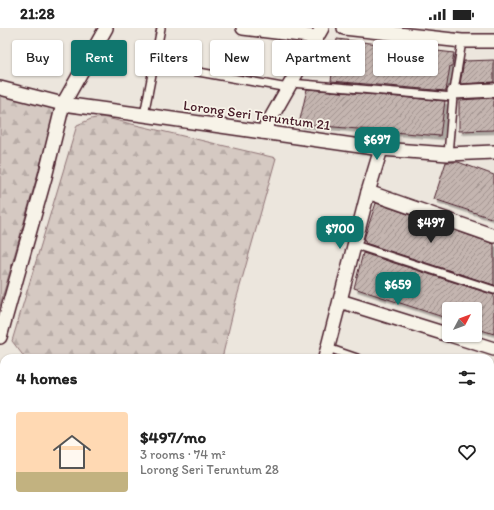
<!DOCTYPE html>
<html lang="en">
<head>
<meta charset="utf-8">
<style>
	body { margin:0; font-family:Itim,sans-serif; background:#f2f2f2; color:#222; height:100vh; display:flex; flex-direction:column; font-size:15px; white-space:nowrap }
	* { box-sizing:border-box; margin:0 }
	p { font-size:13px; color:#767676 }
	.icon { flex:none; width:22px; height:22px; fill:none; stroke:currentColor; stroke-width:2; stroke-linecap:round; stroke-linejoin:round }
	.map { position:relative; flex:1; overflow:hidden }
	.details { position:absolute; left:0px; top:326px; width:494px; height:156px; display:flex; flex-direction:column; background:#fff; border-radius:12px 12px 0 0; box-shadow:0 1px 3px #0004 }
	.details>* { flex:none }
	.banner { position:absolute; left:12px; top:12px; width:470px; height:36px; display:flex; gap:8px }
	.needle { width:26px; rotate:49deg }
	.fabs { position:absolute; left:442px; top:274px; display:grid; gap:8px }
	.fabs a { display:grid; place-items:center; width:40px; height:40px; border-radius:4px; background:#fff; box-shadow:0 1px 3px #0004; font-size:20px }
	.price { position:absolute; translate:-50% -34px; padding:0 9px; border-radius:8px; background:#0f766e; color:#fff; font-size:13px; line-height:26px; filter:drop-shadow(0 1px 2px #0008) }
	.price::after { content:''; position:absolute; left:50%; top:24px; width:12px; height:9px; margin-left:-6px; background:inherit; clip-path:polygon(0 0,100% 0,50% 100%) }
	.price.on { background:#222; color:#fff }
	ul { padding:0; list-style:none }
	li { display:flex; align-items:center; gap:12px; height:100px; padding:0 16px }
	li span { display:grid; place-items:center; flex:none; width:112px; height:80px; border-radius:4px; color:#555 }
	li>.icon { margin-inline-start:auto }
	span .icon { width:48px; height:48px; fill:#fffc; stroke-width:1 }
	li b { font-size:17px }
	h2 { display:flex; justify-content:space-between; align-items:center; height:48px; padding:0 16px; font-size:17px }
	.tag { padding:0 14px; border-radius:4px; background:#fff; box-shadow:0 1px 3px #0004; font-size:14px; line-height:36px }
	.tag.on { background:#0f766e; color:#fff }
	.status { display:flex; justify-content:space-between; align-items:center; height:28px; padding:0 20px; background:#fff; direction:ltr }
	.status svg { height:11px; fill:currentColor }
	.map>svg:first-child { display:block }
</style>
</head>
<body>
<div class="status"><b>21:28</b><svg viewBox="0 0 49 12"><path d="M0 12V9h3v3zM5 12V6h3v6zM10 12V3h3v9zM15 12V0h3v12zM26 1h20v11H26zM47 4h2v5h-2z"/></svg></div>
<div class="map">
<svg width="494" height="482" viewBox="0 0 494 482">
	<defs>
		<pattern id="forest-firs" width="22" height="20" patternUnits="userSpaceOnUse"><rect width="22" height="20" fill="#d5c9c2"/><path d="M5 1l3.5 6h-7zM16 11l3.5 6h-7z" fill="#b8aca7"/></pattern>
		<pattern id="building-hatch" width="6" height="6" patternUnits="userSpaceOnUse"><rect width="6" height="6" fill="#c4b5b0"/><path d="M-1 1l2-2M0 6l6-6M5 7l2-2" fill="none" stroke="#a1938f"/></pattern>
		<filter id="shadow"><feDropShadow dx="3.5" dy="3.5" stdDeviation="0" flood-color="#0004"/></filter>
	</defs>
	<rect width="100%" height="100%" fill="#ece6dd"/>
	<filter id="ink" filterUnits="userSpaceOnUse"><feTurbulence type="fractalNoise" baseFrequency=".025" numOctaves="2"/><feDisplacementMap in="SourceGraphic" scale="8" xChannelSelector="R" yChannelSelector="G"/><feConvolveMatrix kernelMatrix="1 2 1 2 8 2 1 2 1" color-interpolation-filters="sRGB"/></filter>
	<g filter="url(#ink)">
		<!-- forest -->
		<g fill="url(#forest-firs)" stroke="#907476">
			<polygon points="0,63 52,75 55,85 0,278"/>
			<polygon points="102,89 276,130 235,276 222,330 25,330 12,313 77,97 91,91"/>
			<polygon points="91,478 187,478 186,482 93,482"/>
		</g>
		<g fill="none" stroke-linecap="round" stroke-linejoin="round">
			<!-- stream -->
			<g stroke="#896c6f" stroke-width="3.5">
				<polyline points="0,409 4,414"/>
				<polyline points="51,478 54,482"/>
			</g>
		</g>
		<!-- building -->
		<g fill="url(#building-hatch)" stroke="#4a1f2b" filter="url(#shadow)">
			<polygon points="337,11 454,25 452,38 450,38 446,63 331,53"/>
			<polygon points="494,32 494,54 460,56 464,33"/>
			<polygon points="307,61 445,73 440,108 299,96"/>
			<polygon points="494,70 494,102 459,103 459,72"/>
			<polygon points="446,134 458,134 494,147 494,191 434,171"/>
			<polygon points="376,175 494,216 494,257 365,215 366,213 364,212 365,208"/>
			<polygon points="363,225 494,267 494,306 475,300 475,281 449,281 449,291 354,260"/>
		</g>
		<g fill="none" stroke-linecap="round" stroke-linejoin="round">
			<defs>
				<g id="lane">
					<polyline points="154,36 288,60"/>
					<polyline points="291,55 453,69"/>
					<polyline points="144,87 161,0"/>
					<polyline points="448,126 453,69 462,13"/>
					<polyline points="355,217 494,262"/>
					<polyline points="328,320 357,330"/>
					<polyline points="490,375 494,377"/>
					<polyline points="415,478 426,482"/>
				</g>
				<g id="street">
					<polyline points="243,0 317,9"/>
					<polyline points="344,0 462,13 494,13"/>
					<polyline points="0,60 63,76 144,87 381,121 448,126 494,124"/>
					<polyline points="454,64 494,62"/>
					<polyline points="263,104 322,0"/>
					<polyline points="368,164 494,208"/>
					<polyline points="340,273 449,307"/>
					<polyline points="450,307 494,321"/>
					<polyline points="0,309 45,149 63,76 106,0"/>
					<polyline points="325,330 368,164 381,121"/>
					<polyline points="490,429 494,430"/>
					<polyline points="369,482 370,478"/>
				</g>
			</defs>
			<!-- lane casing -->
			<use href="#lane" stroke="#4a1f2b" stroke-width="10"/>
			<!-- street casing -->
			<use href="#street" stroke="#4a1f2b" stroke-width="16"/>
			<!-- lane -->
			<use href="#lane" stroke="#f7f3e8" stroke-width="7"/>
			<!-- street -->
			<use href="#street" stroke="#f7f3e8" stroke-width="13"/>
		</g>
	</g>
	<g text-anchor="middle" stroke-width="3.5" stroke-linejoin="round" paint-order="stroke">
		<!-- street labels -->
		<g font-size="14" fill="#4a1f2b" stroke="#f7f3e8">
			<text transform="translate(257 87) rotate(8)" y="5">Lorong Seri Teruntum 21</text>
		</g>
	</g>
</svg>
<div class="fabs">
<a><svg class="needle" viewBox="-14 -14 28 28"><path d="M0-13l5 13h-10z" fill="#e53935"/><path d="M0 13l5-13h-10z" fill="#767676"/></svg></a>
</div>
<b class="price" style="left:377px;top:133px">$697</b>
<b class="price on" style="left:431px;top:216px">$497</b>
<b class="price" style="left:340px;top:222px">$700</b>
<b class="price" style="left:398px;top:278px">$659</b>
<div class="banner">
<a class="tag">Buy</a>
<a class="tag on">Rent</a>
<a class="tag">Filters</a>
<a class="tag">New</a>
<a class="tag">Apartment</a>
<a class="tag">House</a>
</div>
<section class="details">
<h2>4 homes<svg class="icon" aria-label="filters" viewBox="0 0 24 24"><path d="M4 7h16M4 17h16"/><circle cx="9" cy="7" r="2"/><circle cx="15" cy="17" r="2"/></svg></h2>
<ul>
<li><span style="background:linear-gradient(#ffd9b3 75%,#c2b280 0)"><svg class="icon" aria-label="home" viewBox="0 0 24 24"><path d="M3 11l9-7 9 7M6 9v11h12V9"/></svg></span><div><b>$497/mo</b><p>3 rooms · 74 m²</p><p>Lorong Seri Teruntum 28</p></div><svg class="icon" aria-label="heart" viewBox="0 0 24 24"><path d="M12 20l-8-8c-3-5 5-10 8-4 3-6 11-1 8 4z"/></svg></li>
</ul>
</section>
</div>
</body>
</html>
